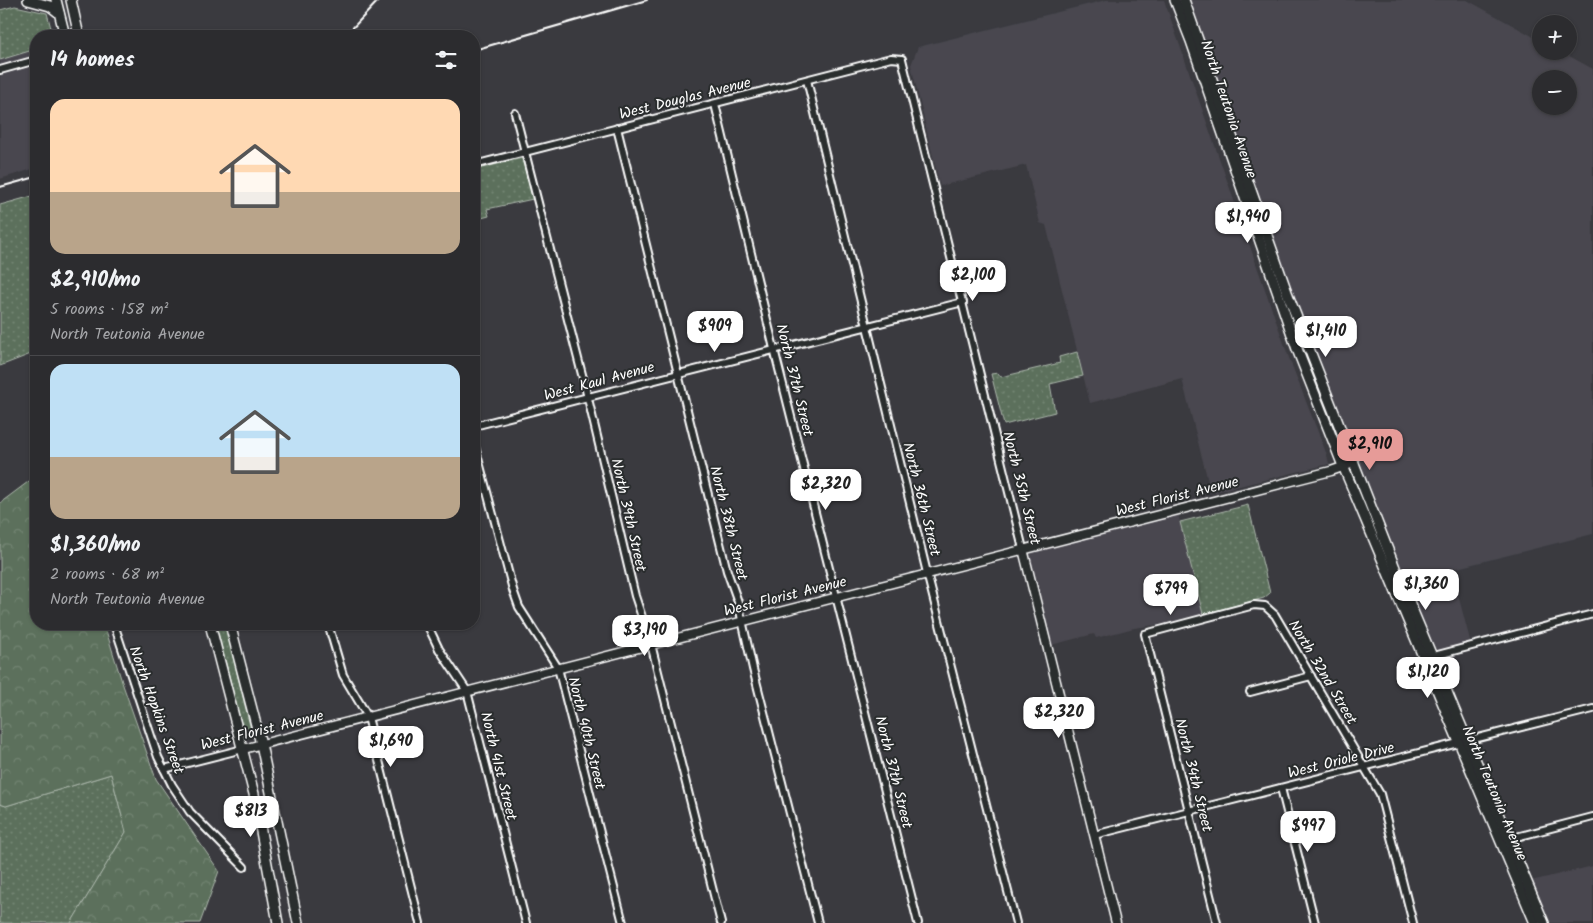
<!DOCTYPE html>
<html lang="en">
<head>
<meta charset="utf-8">
<style>
	body { margin:0; font-family:Kalam,sans-serif; background:#38383b; color:#f1f3f6; height:100vh; display:flex; flex-direction:column; font-size:19px; white-space:nowrap }
	* { box-sizing:border-box; margin:0 }
	p { font-size:16px; color:#a6a7aa }
	.icon { flex:none; width:28px; height:28px; fill:none; stroke:currentColor; stroke-width:2; stroke-linecap:round; stroke-linejoin:round }
	.map { position:relative; flex:1; overflow:hidden }
	.drawer { position:absolute; left:30px; top:30px; width:450px; height:600px; display:flex; flex-direction:column; background:#2c2c2f; border-radius:20px; box-shadow:0 1px 4px #0004,0 0 0 1px #48484b }
	.drawer>* { flex:none }
	.controls { position:absolute; left:1532px; top:15px; display:grid; gap:10px }
	.controls a { display:grid; place-items:center; width:45px; height:45px; border-radius:50%; background:#2c2c2f; box-shadow:0 1px 4px #0004,0 0 0 1px #48484b; font-size:25px }
	.price { position:absolute; translate:-50% -42px; padding:0 11px; border-radius:10px; background:#fff; color:#222; font-size:16px; line-height:32px; filter:drop-shadow(0 1px 2px #0008) }
	.price::after { content:''; position:absolute; left:50%; top:30px; width:15px; height:11px; margin-left:-8px; background:inherit; clip-path:polygon(0 0,100% 0,50% 100%) }
	.price.current { background:#e69b98; color:#111 }
	ul { padding:0; list-style:none }
	li { display:grid; align-content:center; gap:10px; height:265px; padding:0 20px }
	li+li { border-top:1px solid #48484b }
	li span { display:grid; place-items:center; height:155px; border-radius:15px; color:#555 }
	li>.icon { margin-inline-start:auto }
	span .icon { width:90px; height:90px; fill:#fffc; stroke-width:1 }
	li b { font-size:21px }
	h2 { display:flex; justify-content:space-between; align-items:center; height:60px; padding:0 20px; font-size:21px }
	.map>svg:first-child { display:block }
</style>
</head>
<body>
<div class="map">
<svg width="1593" height="923" viewBox="0 0 1593 923">
	<defs>
		<pattern id="grass-dots" width="8" height="8" patternUnits="userSpaceOnUse" patternTransform="scale(1.25)"><rect width="8" height="8" fill="#5b705b"/><path d="M2 2h.1M6 6h.1" fill="none" stroke="#748574" stroke-width="1.8" stroke-linecap="round"/></pattern>
		<pattern id="forest-crowns" width="20" height="18" patternUnits="userSpaceOnUse" patternTransform="scale(1.25)"><rect width="20" height="18" fill="#5b705b"/><path d="M2 6a3 3 0 1 1 6 0M12 15a3 3 0 1 1 6 0" fill="none" stroke="#748574"/></pattern>
	</defs>
	<rect width="100%" height="100%" fill="#3a3a3f"/>
	<filter id="ink" filterUnits="userSpaceOnUse"><feTurbulence type="fractalNoise" baseFrequency=".02" numOctaves="2"/><feDisplacementMap in="SourceGraphic" scale="10" xChannelSelector="R" yChannelSelector="G"/><feConvolveMatrix kernelMatrix="1 2 1 2 8 2 1 2 1" color-interpolation-filters="sRGB"/></filter>
	<g filter="url(#ink)">
		<!-- built -->
		<g fill="#49474f" fill-rule="evenodd">
			<polygon points="1106,0 1164,0 1289,358 1327,455 1329,464 1211,493 1182,379 1090,403 1046,225 1040,223 1026,165 940,186 911,65 918,47"/>
			<path d="M 1184,0 L 1467,0 L 1541,41 L 1541,51 L 1560,51 L 1593,69 L 1593,534 L 1401,582 L 1350,453 ZM 1541,79 L 1569,79 L 1569,106 L 1541,106 Z"/>
			<polygon points="36,49 36,168 0,179 0,60"/>
			<polygon points="1177,510 1203,614 1162,624 1134,628 1096,638 1094,634 1047,646 1023,549"/>
			<polygon points="1456,587 1471,644 1433,656 1408,599"/>
			<polygon points="1593,866 1593,923 1544,923 1527,882"/>
		</g>
		<!-- grass -->
		<g fill="url(#grass-dots)" stroke="#adb8ad">
			<polygon points="15,6 47,13 53,36 36,36 36,49 0,60 0,10"/>
			<polygon points="522,158 533,199 487,209 489,216 474,220 474,170"/>
			<polygon points="36,195 36,352 0,366 0,205"/>
			<polygon points="1077,352 1083,376 1050,384 1055,412 1004,425 991,374 998,373 1001,377 1060,363 1059,357"/>
			<polygon points="1248,505 1270,593 1264,598 1203,614 1180,522"/>
			<polygon points="216,624 225,624 251,730 243,731"/>
			<polygon points="111,774 126,832 71,923 0,923 0,804 6,806"/>
		</g>
		<!-- forest -->
		<polygon fill="url(#forest-crowns)" stroke="#adb8ad" points="36,476 36,624 104,624 123,685 156,779 219,871 200,923 71,923 126,832 111,774 6,806 0,804 0,503"/>
		<g fill="none" stroke-linecap="round" stroke-linejoin="round">
			<defs>
				<g id="minor">
					<polyline points="0,70 36,60"/>
					<polyline points="807,80 927,573 1016,923"/>
					<polyline points="715,104 776,357 918,923"/>
					<polyline points="515,113 586,390 635,596 651,644 721,923"/>
					<polyline points="617,128 727,571 738,602 753,669 818,923"/>
					<polyline points="474,165 891,58 902,59 1023,549"/>
					<polyline points="474,426 963,302"/>
					<polyline points="474,443 513,590 519,607 558,668 623,923"/>
					<polyline points="114,624 158,757 172,785 190,812 244,867"/>
					<polyline points="328,624 343,675 368,717 420,923"/>
					<polyline points="427,624 439,649 467,691 526,923"/>
					<polyline points="1430,657 1593,614"/>
					<polyline points="1250,692 1311,676"/>
					<polyline points="164,769 243,749"/>
					<polyline points="1281,788 1315,923"/>
					<polyline points="1094,835 1593,709"/>
					<polyline points="1505,840 1593,817"/>
					<polyline points="1217,923 1145,634 1254,605 1265,606 1275,615 1380,794 1413,923"/>
				</g>
				<g id="tertiary">
					<polyline points="1023,549 1116,923"/>
					<polyline points="243,749 1331,471 1354,463"/>
				</g>
				<g id="secondary">
					<polyline points="28,0 50,6 59,13"/>
					<polyline points="56,0 65,36"/>
					<polyline points="71,0 79,36"/>
					<polyline points="1175,0 1191,41 1297,349 1343,466 1535,923"/>
					<polyline points="1184,0 1288,295 1397,573 1544,923"/>
					<polyline points="210,624 254,794 278,923"/>
					<polyline points="230,624 261,744 298,923"/>
				</g>
			</defs>
			<!-- minor casing -->
			<use href="#minor" stroke="#fff" stroke-width="10"/>
			<!-- tertiary casing -->
			<use href="#tertiary" stroke="#fff" stroke-width="11"/>
			<!-- secondary casing -->
			<use href="#secondary" stroke="#fff" stroke-width="12"/>
			<!-- minor -->
			<use href="#minor" stroke="#2a2d2e" stroke-width="6"/>
			<!-- tertiary -->
			<use href="#tertiary" stroke="#2a2d2e" stroke-width="8"/>
			<!-- secondary -->
			<use href="#secondary" stroke="#2a2d2e" stroke-width="9"/>
			<!-- rail -->
			<g stroke="#fff" stroke-width="2">
				<polyline points="345,36 379,0"/>
				<polyline points="474,50 647,0"/>
				<polyline points="0,187 36,177"/>
			</g>
		</g>
	</g>
	<g text-anchor="middle" stroke-width="4" stroke-linejoin="round" paint-order="stroke">
		<!-- street labels -->
		<g font-size="15" fill="#fff" stroke="#2a2d2e">
			<text transform="translate(685 98) rotate(-14)" y="5">West Douglas Avenue</text>
			<text transform="translate(1229 109) rotate(71)" y="5">North Teutonia Avenue</text>
			<text transform="translate(795 380) rotate(76)" y="5">North 37th Street</text>
			<text transform="translate(599 381) rotate(-15)" y="5">West Kaul Avenue</text>
			<text transform="translate(1022 488) rotate(76)" y="5">North 35th Street</text>
			<text transform="translate(1177 496) rotate(-14)" y="5">West Florist Avenue</text>
			<text transform="translate(922 499) rotate(76)" y="5">North 36th Street</text>
			<text transform="translate(629 515) rotate(77)" y="5">North 39th Street</text>
			<text transform="translate(729 523) rotate(76)" y="5">North 38th Street</text>
			<text transform="translate(785 596) rotate(-14)" y="5">West Florist Avenue</text>
			<text transform="translate(1323 672) rotate(59)" y="5">North 32nd Street</text>
			<text transform="translate(157 710) rotate(70)" y="5">North Hopkins Street</text>
			<text transform="translate(262 730) rotate(-14)" y="5">West Florist Avenue</text>
			<text transform="translate(587 733) rotate(76)" y="5">North 40th Street</text>
			<text transform="translate(1341 760) rotate(-14)" y="5">West Oriole Drive</text>
			<text transform="translate(499 766) rotate(76)" y="5">North 41st Street</text>
			<text transform="translate(894 772) rotate(76)" y="5">North 37th Street</text>
			<text transform="translate(1194 775) rotate(76)" y="5">North 34th Street</text>
			<text transform="translate(1495 793) rotate(67)" y="5">North Teutonia Avenue</text>
		</g>
	</g>
</svg>
<div class="controls">
<a>+</a>
<a>−</a>
</div>
<b class="price" style="left:1248px;top:244px">$1,940</b>
<b class="price" style="left:973px;top:302px">$2,100</b>
<b class="price" style="left:715px;top:353px">$909</b>
<b class="price" style="left:1326px;top:358px">$1,410</b>
<b class="price current" style="left:1370px;top:471px">$2,910</b>
<b class="price" style="left:826px;top:511px">$2,320</b>
<b class="price" style="left:1426px;top:611px">$1,360</b>
<b class="price" style="left:1171px;top:616px">$799</b>
<b class="price" style="left:645px;top:657px">$3,190</b>
<b class="price" style="left:1428px;top:699px">$1,120</b>
<b class="price" style="left:1059px;top:739px">$2,320</b>
<b class="price" style="left:391px;top:768px">$1,690</b>
<b class="price" style="left:251px;top:838px">$813</b>
<b class="price" style="left:1308px;top:853px">$997</b>
<section class="drawer">
<h2>14 homes<svg class="icon" aria-label="filters" viewBox="0 0 24 24"><path d="M4 7h16M4 17h16"/><circle cx="9" cy="7" r="2"/><circle cx="15" cy="17" r="2"/></svg></h2>
<ul>
<li><span style="background:linear-gradient(#ffd9b3 60%,#b9a48a 0)"><svg class="icon" aria-label="home" viewBox="0 0 24 24"><path d="M3 11l9-7 9 7M6 9v11h12V9"/></svg></span><div><b>$2,910/mo</b><p>5 rooms · 158 m²</p><p>North Teutonia Avenue</p></div></li>
<li><span style="background:linear-gradient(#bfe0f5 60%,#b9a48a 0)"><svg class="icon" aria-label="home" viewBox="0 0 24 24"><path d="M3 11l9-7 9 7M6 9v11h12V9"/></svg></span><div><b>$1,360/mo</b><p>2 rooms · 68 m²</p><p>North Teutonia Avenue</p></div></li>
</ul>
</section>
</div>
</body>
</html>
